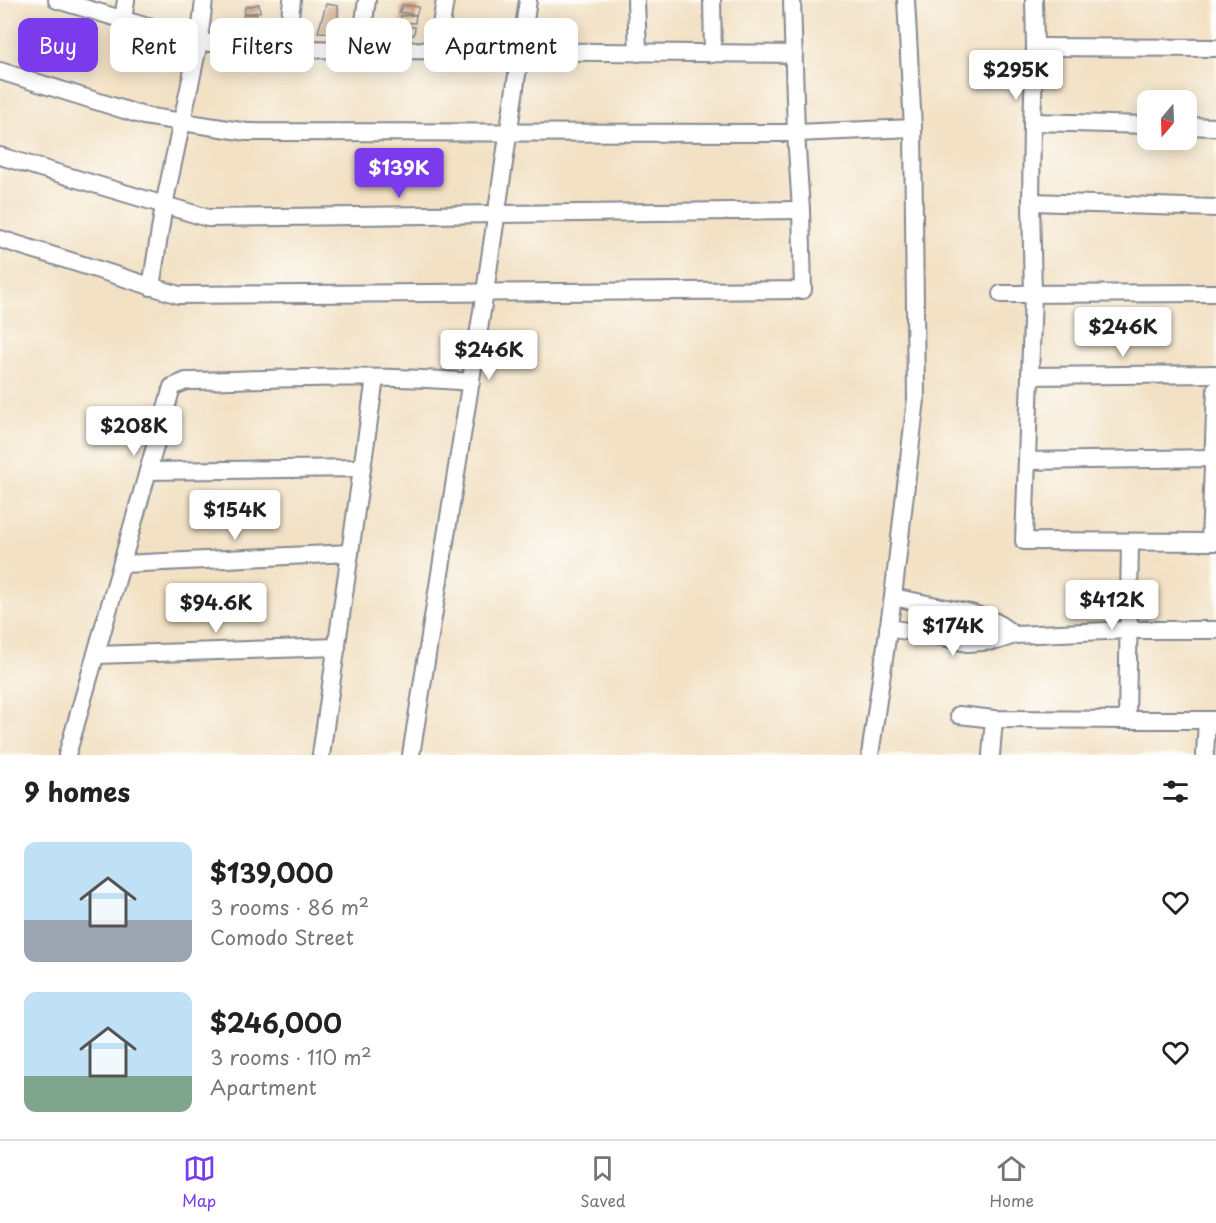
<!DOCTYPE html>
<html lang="en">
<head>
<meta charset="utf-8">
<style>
	body { margin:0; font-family:"Playpen Sans",sans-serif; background:#f6f6f6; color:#222; height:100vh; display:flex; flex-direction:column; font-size:22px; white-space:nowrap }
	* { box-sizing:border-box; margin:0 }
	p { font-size:20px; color:#767676 }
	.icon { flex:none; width:33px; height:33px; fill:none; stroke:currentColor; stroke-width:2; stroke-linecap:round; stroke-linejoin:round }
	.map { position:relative; height:755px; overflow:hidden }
	.details { display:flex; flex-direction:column; background:#fff; flex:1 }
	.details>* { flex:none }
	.top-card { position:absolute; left:18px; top:18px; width:600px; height:54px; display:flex; gap:12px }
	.needle { width:39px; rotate:199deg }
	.tools { position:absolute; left:1137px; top:90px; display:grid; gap:12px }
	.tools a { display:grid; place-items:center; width:60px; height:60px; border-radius:12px; background:#fff; box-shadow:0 3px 15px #0003; font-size:30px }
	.price { position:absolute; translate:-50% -51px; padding:0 14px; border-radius:6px; background:#fff; color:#222; font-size:20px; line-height:39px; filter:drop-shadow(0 2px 3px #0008) }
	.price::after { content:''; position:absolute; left:50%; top:36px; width:18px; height:14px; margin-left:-9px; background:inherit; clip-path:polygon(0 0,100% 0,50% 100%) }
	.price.current { background:#7c3aed; color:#fff }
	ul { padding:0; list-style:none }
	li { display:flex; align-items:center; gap:18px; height:150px; padding:0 24px }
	li span { display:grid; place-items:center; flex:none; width:168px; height:120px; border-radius:12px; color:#555 }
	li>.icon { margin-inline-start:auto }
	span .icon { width:72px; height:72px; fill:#fffc; stroke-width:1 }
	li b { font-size:26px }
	h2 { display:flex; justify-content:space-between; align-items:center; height:72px; padding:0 24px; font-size:26px }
	.chip { padding:0 21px; border-radius:12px; background:#fff; box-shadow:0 3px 15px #0003; font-size:21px; line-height:54px }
	.chip.current { background:#7c3aed; color:#fff }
	.menu { display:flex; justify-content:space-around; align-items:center; height:84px; border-top:2px solid #e0e0e0; background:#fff; font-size:16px; color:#767676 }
	.menu a { display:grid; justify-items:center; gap:3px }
	.menu .current { color:#7c3aed }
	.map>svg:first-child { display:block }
</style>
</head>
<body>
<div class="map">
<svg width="1216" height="755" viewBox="0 0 1216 755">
	<rect width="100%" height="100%" fill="#fdfcf7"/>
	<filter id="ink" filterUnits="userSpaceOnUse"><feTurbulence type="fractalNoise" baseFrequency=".0167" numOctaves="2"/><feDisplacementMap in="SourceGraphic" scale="12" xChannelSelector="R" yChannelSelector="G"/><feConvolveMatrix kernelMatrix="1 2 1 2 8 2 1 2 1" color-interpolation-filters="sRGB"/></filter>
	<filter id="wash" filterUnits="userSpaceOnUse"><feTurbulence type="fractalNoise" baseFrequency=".008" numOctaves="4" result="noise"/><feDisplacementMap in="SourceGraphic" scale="24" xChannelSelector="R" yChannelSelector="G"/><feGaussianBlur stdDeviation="1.35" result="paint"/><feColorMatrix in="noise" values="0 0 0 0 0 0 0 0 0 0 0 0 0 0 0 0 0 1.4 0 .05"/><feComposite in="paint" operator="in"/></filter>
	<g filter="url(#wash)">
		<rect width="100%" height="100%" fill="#f2e1c4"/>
		<g id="blocks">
			<!-- building -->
			<g fill="#ca9b74">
				<polygon points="259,4 260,12 244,14 245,7"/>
				<polygon points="326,4 338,6 338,23 336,33 318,32"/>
				<polygon points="403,5 419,7 416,15 399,12"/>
				<polygon points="244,14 257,14 257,23 242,23"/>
				<polygon points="416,15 415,23 399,22 401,16"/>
				<polygon points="401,26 415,27 414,35 401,34"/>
				<polygon points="243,27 254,28 252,36 241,36"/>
			</g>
		</g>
	</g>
	<g filter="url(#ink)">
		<use href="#blocks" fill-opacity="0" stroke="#868891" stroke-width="1.5"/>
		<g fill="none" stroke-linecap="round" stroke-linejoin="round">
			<defs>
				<g id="street">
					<polyline points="57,0 199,42 286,49 794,54"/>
					<polyline points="636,0 638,53"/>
					<polyline points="712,0 713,54"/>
					<polyline points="1034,0 1035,47 1032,122 1031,202 1033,294 1024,541 1216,542"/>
					<polyline points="123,20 126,0"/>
					<polyline points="1035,47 1216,48"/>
					<polyline points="286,49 292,0"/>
					<polyline points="360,50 367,0"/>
					<polyline points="437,51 445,0"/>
					<polyline points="0,71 144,116 247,132 796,133 913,128"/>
					<polyline points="1032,122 1148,125"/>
					<polyline points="1186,126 1216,127"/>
					<polyline points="0,156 208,218 801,210"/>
					<polyline points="1031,202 1216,208"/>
					<polyline points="0,239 179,295 803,290 801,210 796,133 792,0"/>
					<polyline points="151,287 164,205 199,42 204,0"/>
					<polyline points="1001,294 1216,293"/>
					<polyline points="1030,376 1216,374"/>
					<polyline points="1027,461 1213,458"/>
					<polyline points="148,471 362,468"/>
					<polyline points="1210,542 1216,389"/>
					<polyline points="122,564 350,553"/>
					<polyline points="893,597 971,613 996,622 1015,635"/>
					<polyline points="888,628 943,637 967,643 996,641 1015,635 1129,630 1216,630"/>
					<polyline points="96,655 337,647"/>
					<polyline points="959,715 994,719 1127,720 1216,720"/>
					<polyline points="1127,720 1130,542"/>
					<path d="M 67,755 L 172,387 L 186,381 C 281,379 376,374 471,382"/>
					<polyline points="321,755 375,378"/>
					<polyline points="411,755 485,292 528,0"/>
					<polyline points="870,755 893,597 916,399 913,128 906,0"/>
					<polyline points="991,755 994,719"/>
					<polyline points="1205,755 1207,720"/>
				</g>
			</defs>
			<!-- street casing -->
			<use href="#street" stroke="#868891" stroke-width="20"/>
			<!-- street -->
			<use href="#street" stroke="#fff" stroke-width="16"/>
		</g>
	</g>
</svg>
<div class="tools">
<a><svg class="needle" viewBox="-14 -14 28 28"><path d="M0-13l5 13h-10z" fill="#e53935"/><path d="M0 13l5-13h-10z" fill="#767676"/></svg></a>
</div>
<b class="price" style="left:1016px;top:101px">$295K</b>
<b class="price current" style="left:399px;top:199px">$139K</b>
<b class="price" style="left:1123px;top:358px">$246K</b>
<b class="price" style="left:489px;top:381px">$246K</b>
<b class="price" style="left:134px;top:457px">$208K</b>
<b class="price" style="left:235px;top:541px">$154K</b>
<b class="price" style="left:1112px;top:631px">$412K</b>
<b class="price" style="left:216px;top:634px">$94.6K</b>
<b class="price" style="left:953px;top:657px">$174K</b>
<div class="top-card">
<a class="chip current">Buy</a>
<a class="chip">Rent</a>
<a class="chip">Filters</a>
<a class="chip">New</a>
<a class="chip">Apartment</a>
</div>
</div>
<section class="details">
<h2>9 homes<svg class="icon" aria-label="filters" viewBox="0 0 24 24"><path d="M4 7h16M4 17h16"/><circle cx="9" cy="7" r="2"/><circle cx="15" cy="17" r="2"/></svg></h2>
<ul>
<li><span style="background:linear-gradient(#bfe0f5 65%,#9aa5b1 0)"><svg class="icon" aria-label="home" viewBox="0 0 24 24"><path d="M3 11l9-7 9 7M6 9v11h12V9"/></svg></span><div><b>$139,000</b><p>3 rooms · 86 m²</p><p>Comodo Street</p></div><svg class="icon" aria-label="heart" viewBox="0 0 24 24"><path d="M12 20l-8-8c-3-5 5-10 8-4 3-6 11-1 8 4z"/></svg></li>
<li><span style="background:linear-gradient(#bfe0f5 70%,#7fa58c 0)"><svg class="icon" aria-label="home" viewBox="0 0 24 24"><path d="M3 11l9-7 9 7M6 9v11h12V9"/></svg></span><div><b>$246,000</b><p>3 rooms · 110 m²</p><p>Apartment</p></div><svg class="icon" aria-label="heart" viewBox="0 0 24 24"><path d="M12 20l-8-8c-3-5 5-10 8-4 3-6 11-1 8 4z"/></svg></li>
</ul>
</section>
<nav class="menu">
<a class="current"><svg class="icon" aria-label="map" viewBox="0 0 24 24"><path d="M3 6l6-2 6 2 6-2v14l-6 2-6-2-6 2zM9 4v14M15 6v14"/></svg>Map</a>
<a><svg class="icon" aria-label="saved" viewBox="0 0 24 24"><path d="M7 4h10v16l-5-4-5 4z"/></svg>Saved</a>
<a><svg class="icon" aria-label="home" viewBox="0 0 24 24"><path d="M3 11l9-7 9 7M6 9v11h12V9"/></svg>Home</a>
</nav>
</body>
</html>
